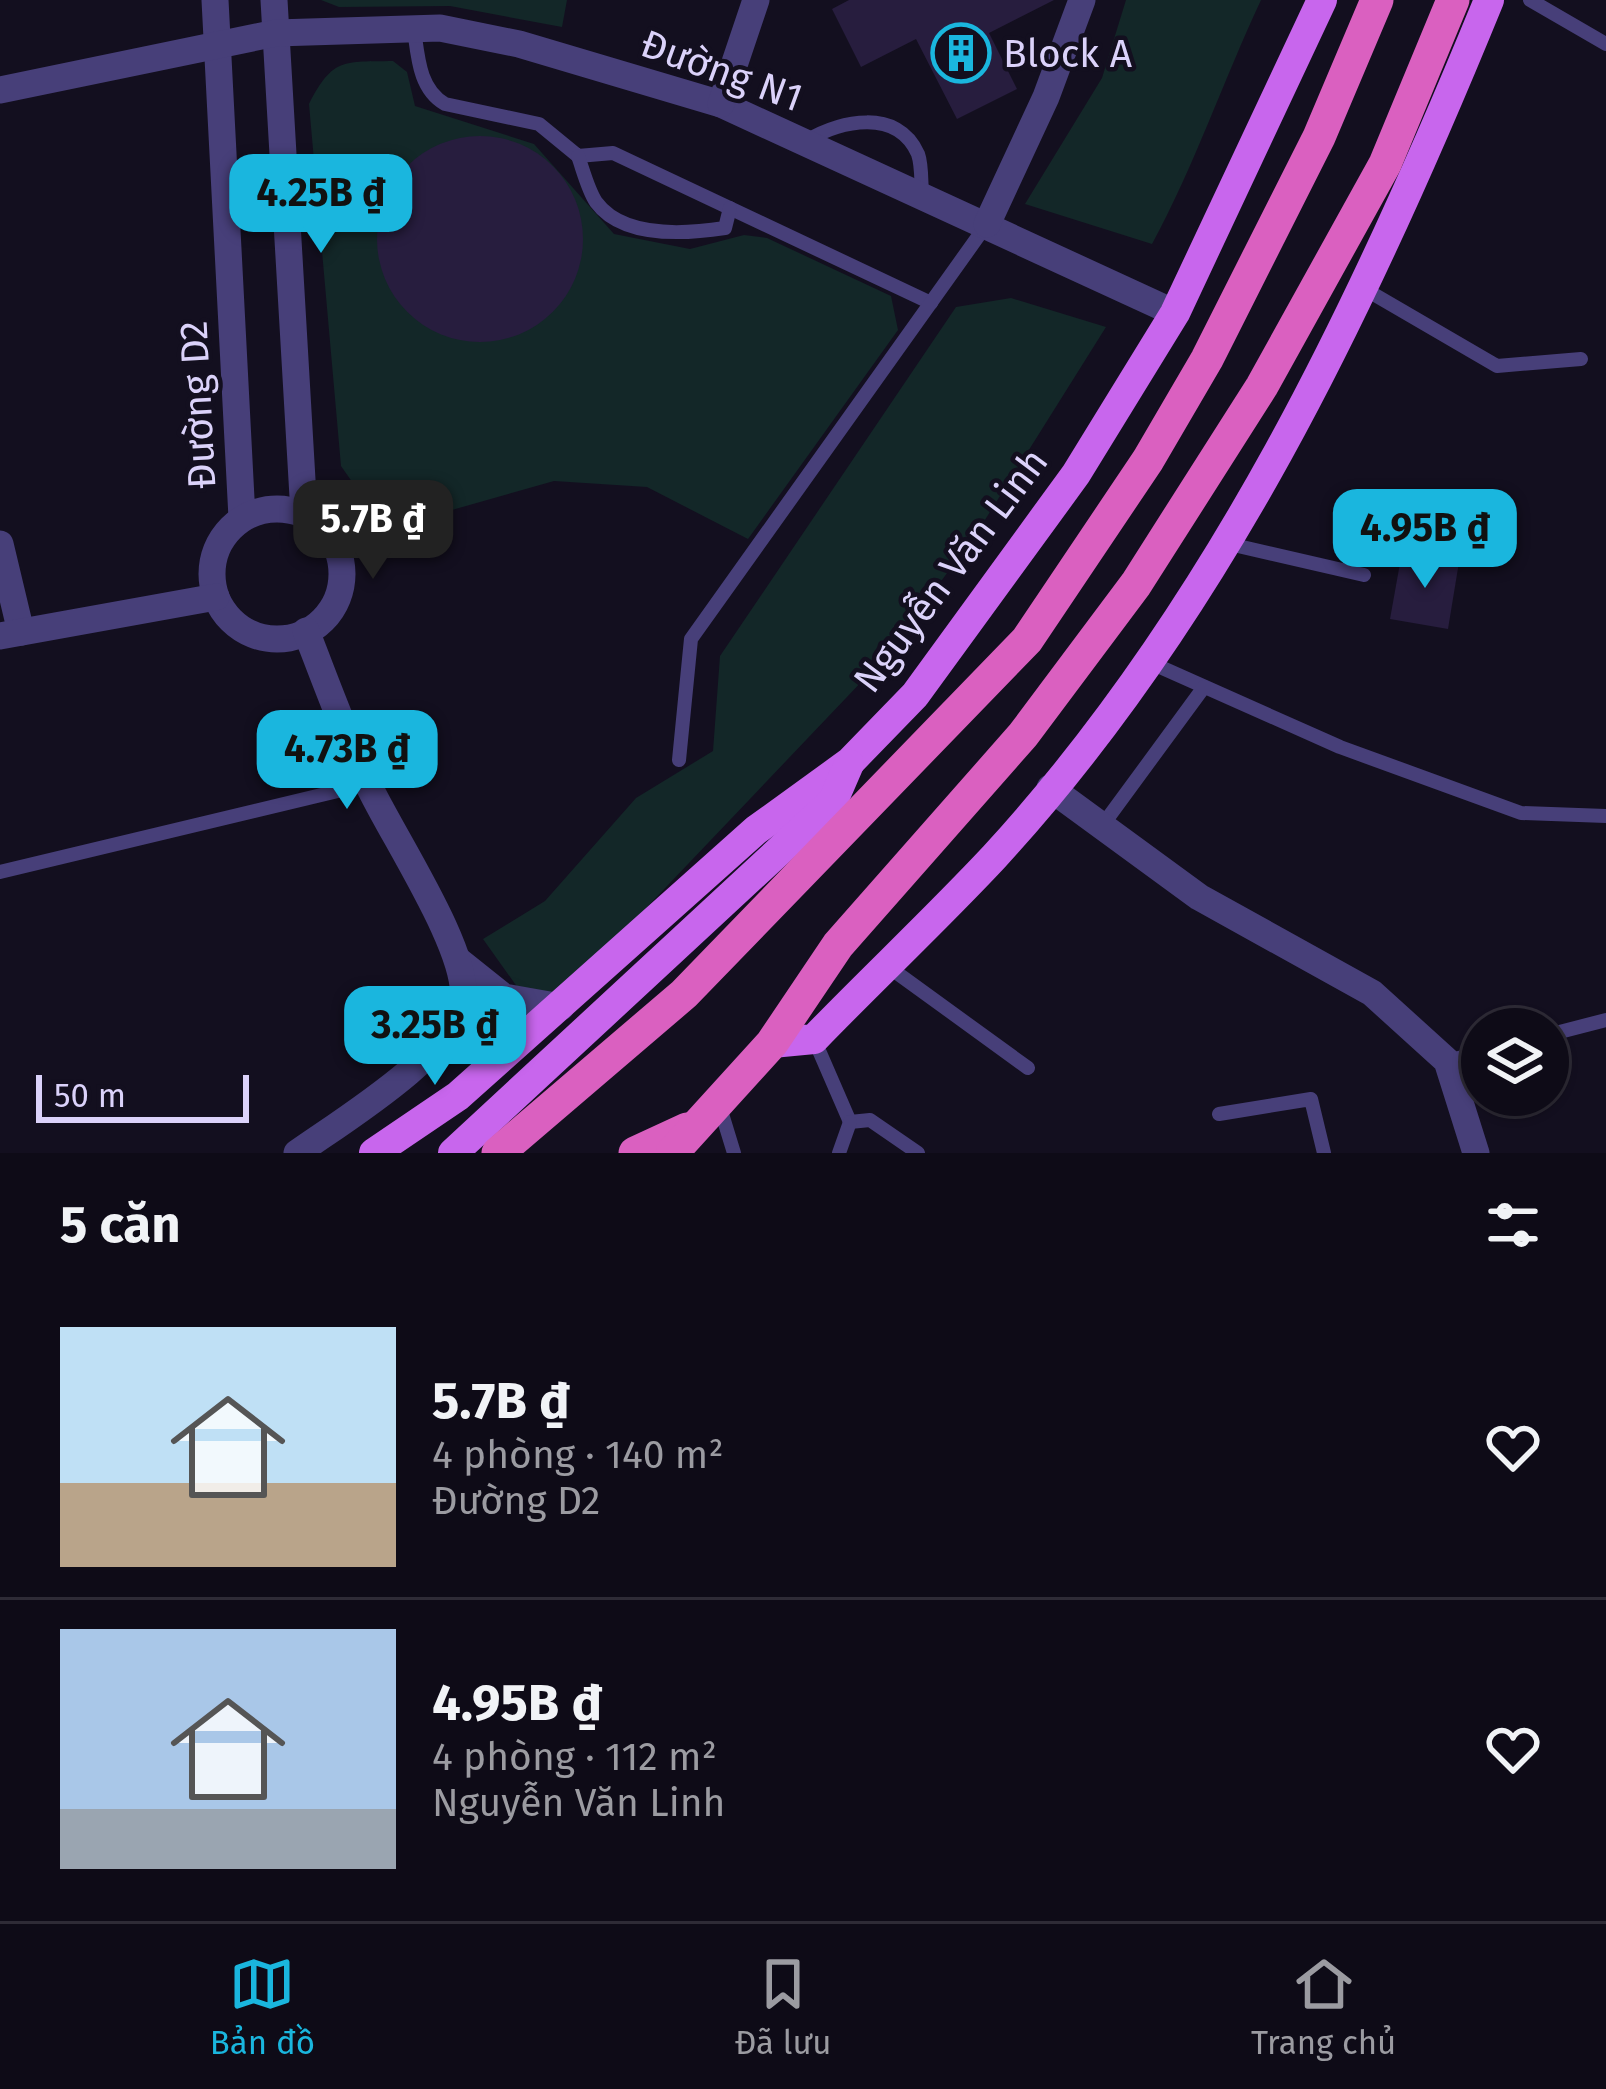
<!DOCTYPE html>
<html lang="vi">
<head>
<meta charset="utf-8">
<style>
	body { margin:0; font-family:"Fira Sans",sans-serif; background:#171420; color:#f1f3f6; height:100vh; display:flex; flex-direction:column; font-size:45px; white-space:nowrap }
	* { box-sizing:border-box; margin:0 }
	p { font-size:39px; color:#9b9ba1 }
	.icon { flex:none; width:66px; height:66px; fill:none; stroke:currentColor; stroke-width:2; stroke-linecap:round; stroke-linejoin:round }
	.map { position:relative; height:1153px; overflow:hidden }
	.drawer { display:flex; flex-direction:column; background:#0e0b17; flex:1 }
	.drawer>* { flex:none }
	.fabs { position:absolute; left:1461px; top:1008px; display:grid; gap:24px }
	.fabs a { display:grid; place-items:center; width:108px; height:108px; border-radius:50%; background:#0e0b17; box-shadow:0 3px 9px #0004,0 0 0 3px #2e2b36; font-size:60px }
	.scale { position:absolute; left:36px; bottom:30px; width:213px; box-sizing:border-box; padding-left:12px; border:6px solid #dbd2fa; border-top:0; font-size:33px; line-height:42px; white-space:nowrap; color:#dbd2fa; -webkit-text-stroke:9px #130f1f; paint-order:stroke }
	.price { position:absolute; translate:-50% -102px; padding:0 27px; border-radius:24px; background:#1ab6de; color:#111; font-size:39px; line-height:78px; filter:drop-shadow(0 3px 6px #0008) }
	.price::after { content:''; position:absolute; left:50%; top:72px; width:36px; height:27px; margin-left:-18px; background:inherit; clip-path:polygon(0 0,100% 0,50% 100%) }
	.price.current { background:#222; color:#fff }
	ul { padding:0; list-style:none }
	li { display:flex; align-items:center; gap:36px; height:300px; padding:0 60px }
	li+li { border-top:3px solid #2e2b36 }
	li span { display:grid; place-items:center; flex:none; width:336px; height:240px; border-radius:0px; color:#555 }
	li>.icon { margin-inline-start:auto }
	span .icon { width:144px; height:144px; fill:#fffc; stroke-width:1 }
	li b { font-size:51px }
	h2 { display:flex; justify-content:space-between; align-items:center; height:144px; padding:0 60px; font-size:51px }
	.tabs { display:flex; justify-content:space-around; align-items:center; height:168px; border-top:3px solid #2e2b36; background:#0e0b17; font-size:33px; color:#9b9ba1 }
	.tabs a { display:grid; justify-items:center; gap:6px }
	.tabs .current { color:#1ab6de }
	.map>svg:first-child { display:block }
</style>
</head>
<body>
<div class="map">
<svg width="1606" height="1153" viewBox="0 0 1606 1153">
	<rect width="100%" height="100%" fill="#130f1f"/>
	<!-- green -->
	<g fill="#132728">
		<polygon points="321,0 567,0 562,27 450,6 339,7"/>
		<path d="M 1126,0 L 1261,0 C 1223,81 1195,165 1152,244 L 1025,204 L 1102,78 Z"/>
		<path d="M 393,61 L 407,72 L 415,106 L 534,144 L 614,234 L 690,249 L 744,235 L 767,238 L 891,296 L 898,330 L 748,539 L 647,487 L 554,481 L 385,529 L 341,466 L 309,104 C 333,57 344,62 393,61 Z"/>
		<polygon points="1011,298 1106,327 978,531 886,656 628,927 535,1012 483,939 545,901 636,798 713,751 720,656 956,307"/>
	</g>
	<!-- building -->
	<g fill="#271d3e">
		<polygon points="849,0 1054,0 989,33 1017,89 957,119 916,39 861,67 832,9"/>
		<circle cx="480" cy="239" r="103"/>
		<polygon points="1402,552 1459,562 1448,629 1390,619"/>
	</g>
	<g fill="none" stroke-linecap="round" stroke-linejoin="round">
		<!-- service -->
		<g stroke="#473f79" stroke-width="14">
			<polyline points="1530,0 1606,44"/>
			<path d="M 414,29 C 418,57 419,89 445,104 L 539,124 L 578,156 L 613,153 L 931,303"/>
			<path d="M 806,141 C 840,121 897,107 918,154 C 922,165 921,182 922,194"/>
			<path d="M 578,156 C 583,170 588,190 596,202 C 623,239 686,234 725,228 L 730,208"/>
			<polyline points="1363,288 1497,366 1581,359"/>
			<polyline points="1225,543 1364,575"/>
			<polyline points="1149,662 1340,747 1521,813 1606,816"/>
			<polyline points="679,760 691,639 987,224"/>
			<polyline points="1102,826 1204,687"/>
			<polyline points="0,872 367,784"/>
			<polyline points="886,965 1028,1068"/>
			<polyline points="1548,1035 1606,1020"/>
			<polyline points="814,1039 850,1122"/>
			<polyline points="1447,1061 1482,1052"/>
			<polyline points="719,1104 734,1153"/>
			<polyline points="1219,1114 1311,1099 1324,1153"/>
			<polyline points="850,1122 870,1120 918,1153"/>
			<polyline points="839,1153 850,1122"/>
		</g>
		<!-- minor -->
		<g stroke="#473f79" stroke-width="27">
			<polyline points="215,0 242,518"/>
			<polyline points="274,0 304,514"/>
			<polyline points="0,90 276,33 440,28 519,44 721,104 1175,313"/>
			<polyline points="721,104 756,0"/>
			<polyline points="987,224 1046,97 1082,0"/>
			<circle cx="277" cy="574" r="65"/>
			<polyline points="0,544 21,632"/>
			<polyline points="0,636 216,597"/>
			<polyline points="1050,788 1199,897 1372,993 1447,1061 1476,1153"/>
			<polyline points="459,961 504,997 561,1007"/>
			<path d="M 297,1153 C 339,1123 455,1053 463,1000 C 470,951 391,834 368,784 C 345,735 326,682 306,631"/>
		</g>
		<!-- primary -->
		<g stroke="#c866ed" stroke-width="30">
			<path d="M 772,1043 L 814,1039 C 873,978 936,919 994,857 C 1218,613 1365,304 1489,0"/>
			<polyline points="374,1153 458,1096 756,830 850,762 915,695 1076,474 1175,313 1322,0"/>
			<polyline points="453,1153 833,801 849,764"/>
		</g>
		<!-- trunk -->
		<g stroke="#da60c0" stroke-width="33">
			<polyline points="498,1153 684,994 1027,640 1148,460 1207,359 1319,137 1377,0"/>
			<polyline points="635,1153 687,1129"/>
			<polyline points="672,1153 772,1043 838,945 1023,735 1136,584 1262,386 1385,164 1453,0"/>
		</g>
	</g>
	<!-- icons -->
	<defs>
		<symbol id="building-ring" viewBox="-11 -11 22 22"><circle r="9.5" fill="#130f1f" stroke="#1ab6de" stroke-width="1.5"/><path d="M-4-6H4V6H1V3H-1V6H-4ZM-2.5-4.3h1.7v1.8h-1.7ZM.8-4.3h1.7v1.8H.8ZM-2.5-1h1.7V.8h-1.7ZM.8-1h1.7V.8H.8Z" fill="#1ab6de"/></symbol>
	</defs>
	<g fill-rule="evenodd">
		<use href="#building-ring" x="928" y="20" width="66" height="66"/>
	</g>
	<g text-anchor="middle" stroke-width="9" stroke-linejoin="round" paint-order="stroke">
		<!-- poi labels -->
		<g font-size="39" fill="#dbd2fa" stroke="#130f1f" text-anchor="start">
			<text x="1003" y="67">Block A</text>
		</g>
		<!-- street labels -->
		<g font-size="39" fill="#dbd2fa" stroke="#130f1f">
			<text transform="translate(722 70) rotate(20)" y="14">Đường N1</text>
			<text transform="translate(197 405) rotate(-93)" y="14">Đường D2</text>
			<text transform="translate(950 570) rotate(-53)" y="14">Nguyễn Văn Linh</text>
		</g>
	</g>
</svg>
<div class="fabs">
<a><svg class="icon" aria-label="layers" viewBox="0 0 24 24"><path d="M12 4l9 5-9 5-9-5zM3 14l9 5 9-5"/></svg></a>
</div>
<div class="scale">50 m</div>
<b class="price" style="left:321px;top:256px">4.25B ₫</b>
<b class="price current" style="left:373px;top:582px">5.7B ₫</b>
<b class="price" style="left:1425px;top:591px">4.95B ₫</b>
<b class="price" style="left:347px;top:812px">4.73B ₫</b>
<b class="price" style="left:435px;top:1088px">3.25B ₫</b>
</div>
<section class="drawer">
<h2>5 căn<svg class="icon" aria-label="filters" viewBox="0 0 24 24"><path d="M4 7h16M4 17h16"/><circle cx="9" cy="7" r="2"/><circle cx="15" cy="17" r="2"/></svg></h2>
<ul>
<li><span style="background:linear-gradient(#bfe0f5 65%,#b9a48a 0)"><svg class="icon" aria-label="home" viewBox="0 0 24 24"><path d="M3 11l9-7 9 7M6 9v11h12V9"/></svg></span><div><b>5.7B ₫</b><p>4 phòng · 140 m²</p><p>Đường D2</p></div><svg class="icon" aria-label="heart" viewBox="0 0 24 24"><path d="M12 20l-8-8c-3-5 5-10 8-4 3-6 11-1 8 4z"/></svg></li>
<li><span style="background:linear-gradient(#a9c7e8 75%,#9aa5b1 0)"><svg class="icon" aria-label="home" viewBox="0 0 24 24"><path d="M3 11l9-7 9 7M6 9v11h12V9"/></svg></span><div><b>4.95B ₫</b><p>4 phòng · 112 m²</p><p>Nguyễn Văn Linh</p></div><svg class="icon" aria-label="heart" viewBox="0 0 24 24"><path d="M12 20l-8-8c-3-5 5-10 8-4 3-6 11-1 8 4z"/></svg></li>
</ul>
</section>
<nav class="tabs">
<a class="current"><svg class="icon" aria-label="map" viewBox="0 0 24 24"><path d="M3 6l6-2 6 2 6-2v14l-6 2-6-2-6 2zM9 4v14M15 6v14"/></svg>Bản đồ</a>
<a><svg class="icon" aria-label="saved" viewBox="0 0 24 24"><path d="M7 4h10v16l-5-4-5 4z"/></svg>Đã lưu</a>
<a><svg class="icon" aria-label="home" viewBox="0 0 24 24"><path d="M3 11l9-7 9 7M6 9v11h12V9"/></svg>Trang chủ</a>
</nav>
</body>
</html>
